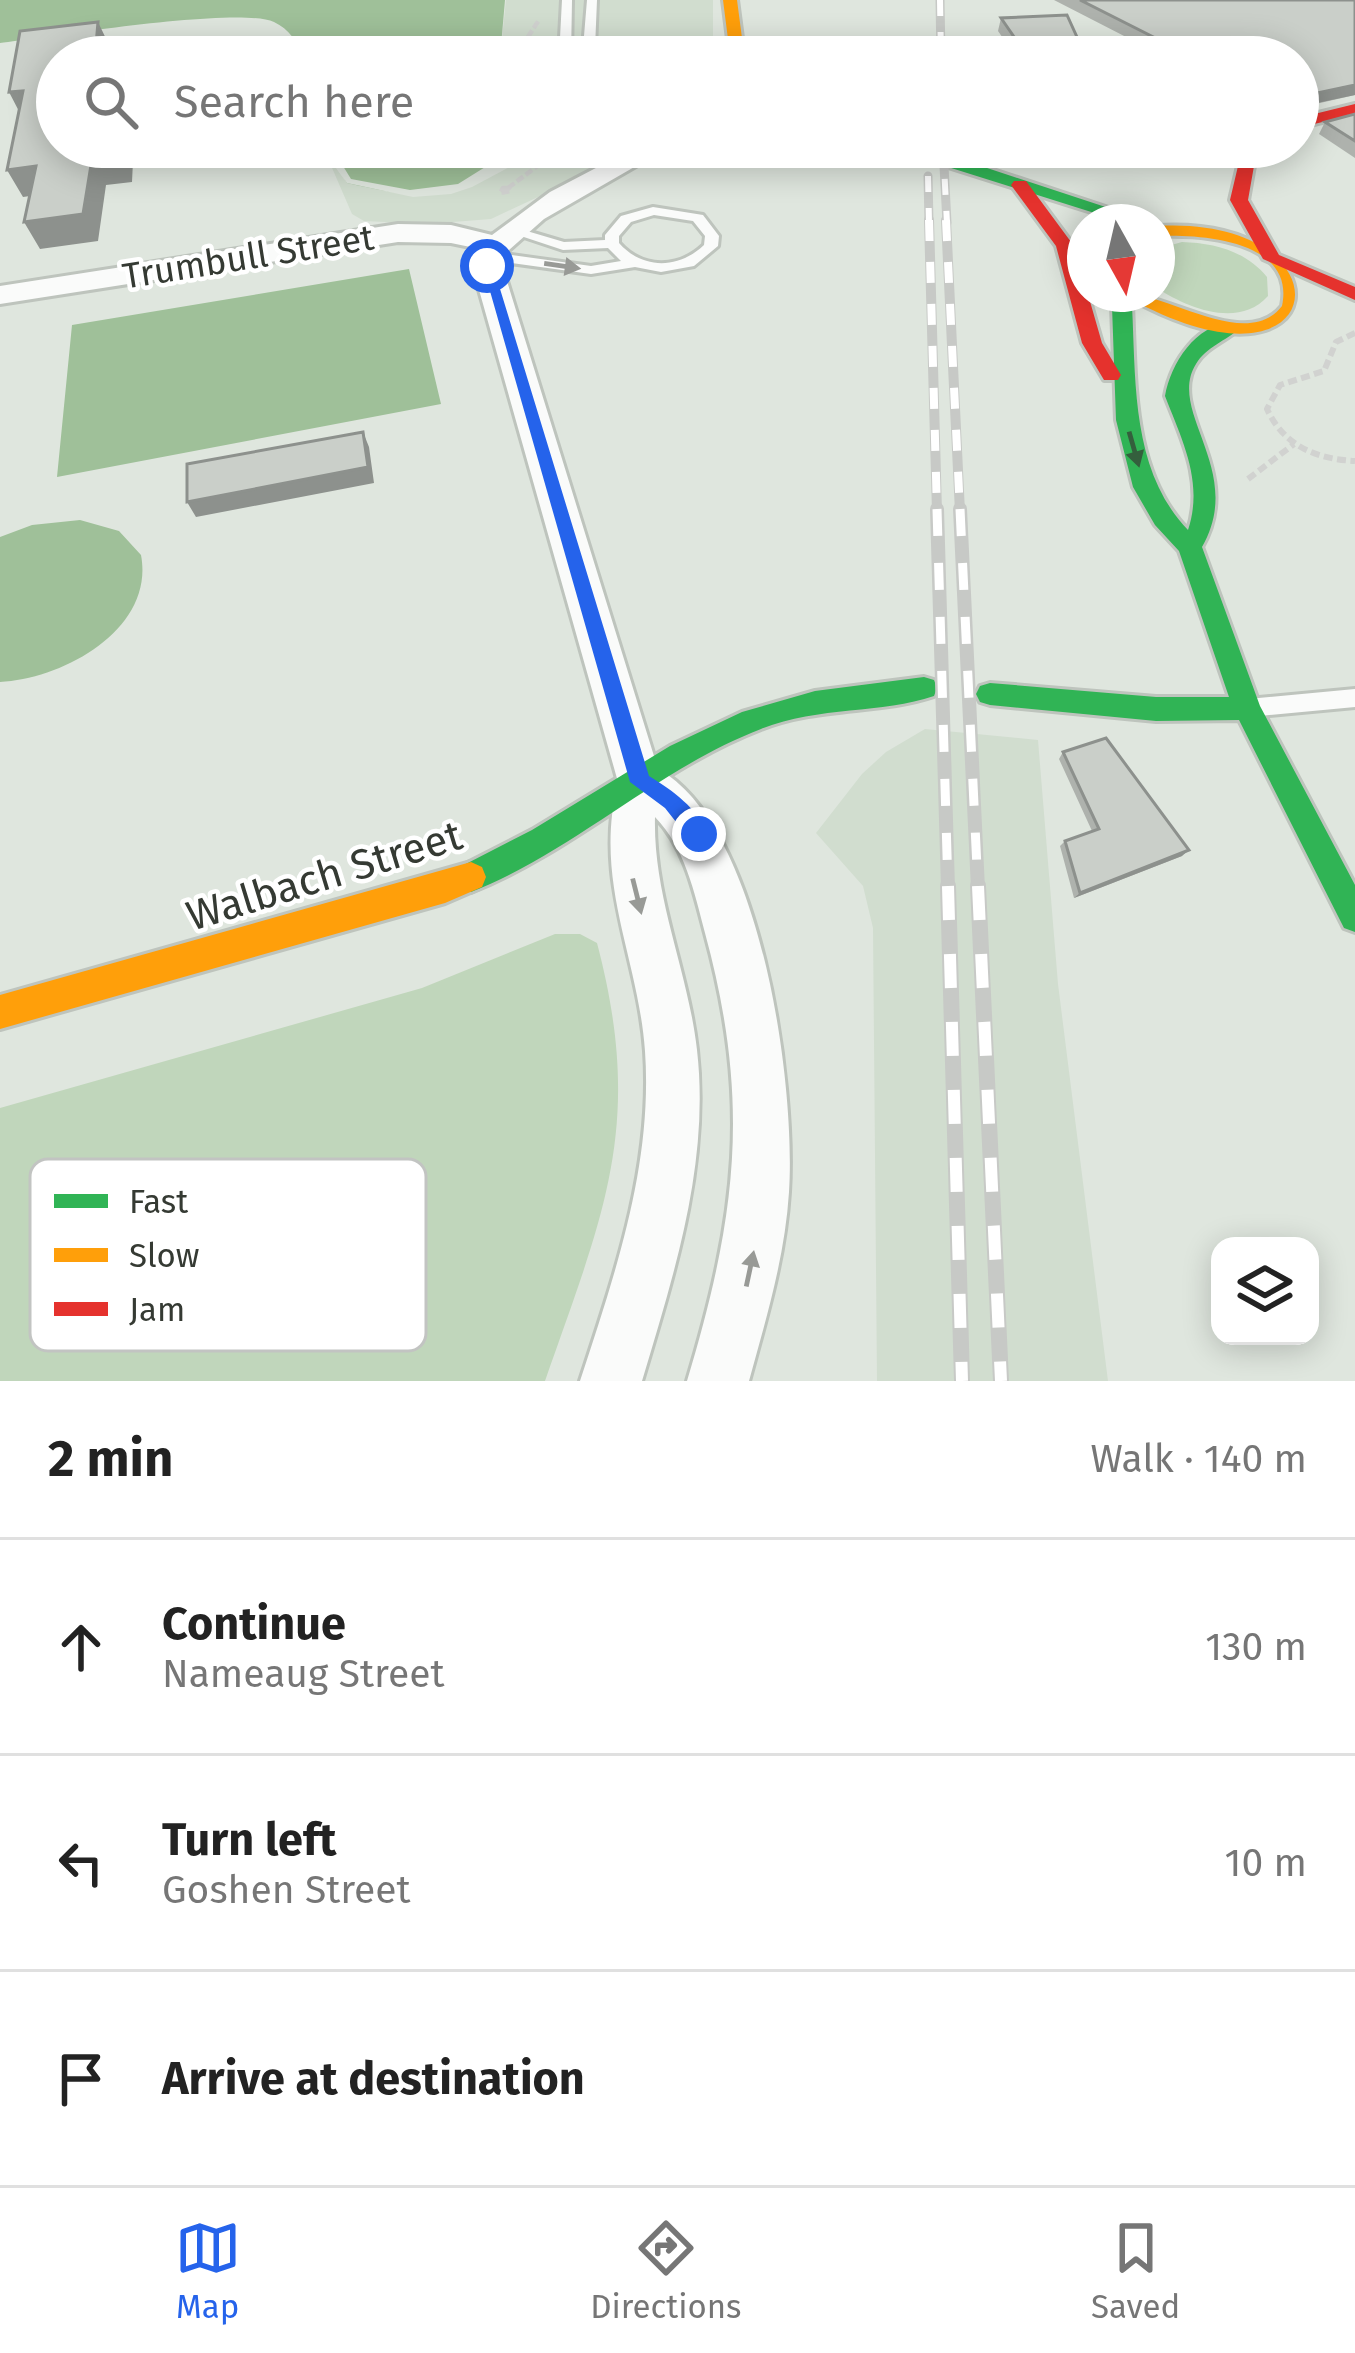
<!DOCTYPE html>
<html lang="en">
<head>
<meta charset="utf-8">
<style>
  body { margin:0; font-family:"Fira Sans",sans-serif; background:#f6f6f6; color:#222 }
  .controls { position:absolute; right:36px; bottom:36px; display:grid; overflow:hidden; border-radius:24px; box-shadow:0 6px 30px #0003 }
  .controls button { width:108px; height:108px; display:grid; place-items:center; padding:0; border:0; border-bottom:3px solid #e0e0e0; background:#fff; color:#222; font:60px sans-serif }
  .compass { position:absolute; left:1067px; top:204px; width:108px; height:108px; border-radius:50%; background:#fff; box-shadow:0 6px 30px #0003; rotate:172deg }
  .stop { position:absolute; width:36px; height:36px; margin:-27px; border:9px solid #2563eb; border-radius:50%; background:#fff }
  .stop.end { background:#2563eb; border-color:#fff; box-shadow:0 3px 12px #0008 }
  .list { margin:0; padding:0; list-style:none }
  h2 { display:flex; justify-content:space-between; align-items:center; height:156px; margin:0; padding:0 48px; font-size:51px }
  h2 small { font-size:39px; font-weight:400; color:#767676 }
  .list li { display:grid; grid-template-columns:78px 1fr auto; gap:36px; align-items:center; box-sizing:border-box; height:216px; padding:0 48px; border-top:3px solid #e0e0e0 }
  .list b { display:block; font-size:45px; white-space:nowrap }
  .list p { margin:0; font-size:39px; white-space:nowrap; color:#767676 }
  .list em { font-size:39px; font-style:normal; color:#767676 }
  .icon { flex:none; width:66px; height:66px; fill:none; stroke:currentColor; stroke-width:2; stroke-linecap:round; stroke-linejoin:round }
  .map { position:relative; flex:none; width:1355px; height:1381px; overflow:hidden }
  .search { position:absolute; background:#fff; box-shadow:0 6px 30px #0003; left:36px; right:36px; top:36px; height:132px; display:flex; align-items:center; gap:30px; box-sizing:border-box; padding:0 42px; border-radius:66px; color:#767676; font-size:45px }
  .sheet { height:804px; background:#fff }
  nav { display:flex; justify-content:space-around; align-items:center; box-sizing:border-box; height:168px; border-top:3px solid #e0e0e0; background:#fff; font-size:33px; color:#767676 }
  nav a { display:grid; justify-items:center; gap:6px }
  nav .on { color:#2563eb }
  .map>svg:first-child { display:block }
</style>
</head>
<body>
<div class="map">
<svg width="1355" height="1381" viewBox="0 0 1355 1381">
  <rect width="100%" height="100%" fill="#dfe6de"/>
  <path fill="#d1ddcf" d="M506,0h207v56l-213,1z
    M523,147h105l-60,36 -77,36 -64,5 -63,-3 -12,-7 -26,-60 21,29z
    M925,729l113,11 20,244 50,397h-231l-4,-453 -10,-42 -47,-53 46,-59 24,-22z"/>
  <path fill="#c0d6bb" d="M1182,242c32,1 64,9 85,35l1,19c-29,33 -81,12 -111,-8v-39z
    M555,934h25l17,9c48,182 7,269 -52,438h-545v-273l422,-120z"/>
  <path fill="#9fc099" d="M0,0h505l-5,57h-198c-4,-15 -13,-28 -28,-35 -36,-16 -225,15 -274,21z
    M325,147h198c-76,48 -85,57 -176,36z
    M409,269l32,135 -384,73 15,-152z
    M80,520l39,11 22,24c14,74 -77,124 -141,127v-145l32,-12z"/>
  <path fill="#dfe6de" d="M517,147h12l-12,16 -45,24 -21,7 -38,3 -66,-14 -21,-29 12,4 13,21 59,11 48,-6z"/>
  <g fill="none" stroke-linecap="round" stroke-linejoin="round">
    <defs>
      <path id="lane" d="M562,0h10l-1,57h-12z
        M587,0h10l-2,48 4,9h-12l-4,-9z
        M653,207l50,8 16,21 -1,10 -24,20 -33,6 -26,-5 -44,7 -102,-14 -7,-4 7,-4 102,14 30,-5 -13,-13 -45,2 -60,-20 7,-4 54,16 41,-2v-5l16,-19zM654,215l39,6 12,15 -1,9c-25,24 -61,25 -85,-2v-7l12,-14z
        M1355,689v18l-107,10 -8,-3 -3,-6 3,-6 8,-3z"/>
      <path id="street" d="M636,147h33l-125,72 -35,31 -7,15 156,504c103,56 138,315 131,423 -4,65 -23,127 -40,189h-62c50,-166 64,-279 18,-448 -11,-42 -20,-85 -50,-116 -2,81 33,153 42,233 13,113 -23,224 -55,331h-62c35,-107 73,-216 65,-330 -7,-96 -52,-169 -27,-269l-146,-517 8,-16 -29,-6 -53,-1 -398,62v-18l398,-62 53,1 41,10 58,-43z"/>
      <path id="fast" d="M948,159h12l191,63h-28l-175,-55z
        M1119,294h20l-7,12c4,76 -1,165 56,224 16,-48 -6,-90 -23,-134 6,-34 34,-77 72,-72l3,4c-14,13 -34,19 -44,36 -30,48 50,106 6,183l58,159 95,179v47l-11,-4 -105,-208 -83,1 -166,-16 -10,-3 -4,-8 4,-8 10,-3 166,14h73l-50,-146 -24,-26 -22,-38 -17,-67 -4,-114z
        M924,677l10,3 3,8 -3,8c-52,18 -116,10 -173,33 -104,40 -186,122 -290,163l-11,-5 -4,-10 4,-10 72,-37 138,-84 72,-34 73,-21z"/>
      <path id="slow" d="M723,0h14l5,38 16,19h-15l-15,-18z
        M888,147h26l11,6 -8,5z
        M1157,226c198,-11 178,186 -28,72l-3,-4c45,0 121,57 156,12 14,-66 -81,-72 -125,-70z
        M471,862l11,5 4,10 -4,10 -37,16 -445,126v-34z"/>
      <path id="jam" d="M1355,104v10l-57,14v-10z
        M1248,147h16l-10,19 -6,34 31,55 76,32v13l-92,-41 -33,-59 8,-34z
        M1014,181h12l48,65 28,97 19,32 -3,5h-14l-22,-37 -26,-97 -45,-61z"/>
    </defs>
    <use href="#lane" stroke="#bec4bd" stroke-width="6"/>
    <use href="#street" stroke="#bec4bd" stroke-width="6"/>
    <use href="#fast" stroke="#bec4bd" stroke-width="6"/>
    <use href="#slow" stroke="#bec4bd" stroke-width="6"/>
    <use href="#jam" stroke="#bec4bd" stroke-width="6"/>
    <path stroke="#d1d2d0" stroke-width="4.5" stroke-dasharray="8 3" stroke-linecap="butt" d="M534,57l-8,-17 13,-20
      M503,188h5l3,3 -11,2z
      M508,188l55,-41"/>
    <path stroke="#d1d2d0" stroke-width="6" stroke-dasharray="9 4.5" stroke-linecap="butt" d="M1355,333l-19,9 -12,29 -44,14 -13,24c17,37 49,50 88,52
      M1248,479l46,-35"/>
    <use href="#lane" fill="#fafbfa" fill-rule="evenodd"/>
    <use href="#street" fill="#fafbfa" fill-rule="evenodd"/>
    <use href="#fast" fill="#30b455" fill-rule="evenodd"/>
    <use href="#slow" fill="#ff9f0a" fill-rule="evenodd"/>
    <use href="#jam" fill="#e5322d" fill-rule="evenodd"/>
    <defs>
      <path id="rail-far3" d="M940,0l1,57
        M943,147l4,76
        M928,176l1,47"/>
      <path id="rail-far2" d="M929,220l8,292
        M946,220l14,292"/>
      <path id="rail-far1" d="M937,509l11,380
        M960,509l18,380"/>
      <path id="rail" d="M948,886l14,495
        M978,886l23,495"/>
    </defs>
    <use href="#rail-far3" stroke="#c7c9c6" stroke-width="9"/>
    <use href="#rail-far2" stroke="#c7c9c6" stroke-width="10"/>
    <use href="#rail-far1" stroke="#c7c9c6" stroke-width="14"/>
    <use href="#rail" stroke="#c7c9c6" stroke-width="16"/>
    <use href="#rail-far3" stroke="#fff" stroke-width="6" stroke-dasharray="16" stroke-linecap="butt"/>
    <use href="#rail-far2" stroke="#fff" stroke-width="8" stroke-dasharray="21" stroke-linecap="butt"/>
    <use href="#rail-far1" stroke="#fff" stroke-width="9" stroke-dasharray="27" stroke-linecap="butt"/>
    <use href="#rail" stroke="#fff" stroke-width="12" stroke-dasharray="34" stroke-linecap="butt"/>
  </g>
  <path fill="#aeb2ad" d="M1054,0h301v95l-57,13v-51h-133z
    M1001,18l85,39h-70l-18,-26z
    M1355,114v44l-36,-24 6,-12z
    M205,147h83l-20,11 -26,5 -23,-4z
    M1063,752l119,104 -108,42 -14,-52 5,-5 27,-10 -33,-72z"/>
  <path fill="#8d918d" d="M98,22l12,25 -1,10h-14z
    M1355,85v10l-57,12 5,-11z
    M23,91v28l-14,-27z
    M119,147h45v10l-31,4 -1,21 -26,3 -8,56 -58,8 -16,-27 68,-63z
    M236,147h52l-20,11 -26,5z
    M36,166l16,27 -29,4 -16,-27z
    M363,432l6,15 5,36 -178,34 -9,-15z
    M1189,850l-7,6 -108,42 6,-5z"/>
  <path fill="#cacfc9" stroke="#8d918d" stroke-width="3" d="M1080,0h275v85l-52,11 -3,8 -2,-1v-46h-105z
    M1067,15l19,42h-58l-27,-39z
    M98,22l-3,35h-38v90h62l-1,8 -26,4 -9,55 -59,8 12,-56 -29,4 16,-79 -14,1 11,-61z
    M211,44l28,13h-35z
    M1355,114v27l-30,-19z
    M363,432l5,35 -181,35v-38z
    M1106,738l83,112 -109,43 -15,-52 34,-12 -36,-77z"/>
  <defs><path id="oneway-solid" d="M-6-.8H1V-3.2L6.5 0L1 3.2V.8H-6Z" transform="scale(3)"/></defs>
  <g fill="#989a96">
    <use href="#oneway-solid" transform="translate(562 266) rotate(8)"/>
    <use href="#oneway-solid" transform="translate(637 896) rotate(76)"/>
    <use href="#oneway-solid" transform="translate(750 1269) rotate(-78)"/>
  </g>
  <use fill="#345f3d" href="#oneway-solid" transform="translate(1134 449) rotate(74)"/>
  <path fill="#2563eb" d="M482,263l11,3 156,510c26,16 46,31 60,58l-10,10 -8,-3 -26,-33 -35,-26z"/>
  <g text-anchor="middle" stroke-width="9" stroke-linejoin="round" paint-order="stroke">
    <g font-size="36" fill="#353a33" stroke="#fff">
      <text transform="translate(248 256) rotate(-9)" y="13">Trumbull Street</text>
    </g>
    <g font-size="42" fill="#353a33" stroke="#fff">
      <text transform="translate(324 875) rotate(-17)" y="15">Walbach Street</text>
    </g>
  </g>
  <rect x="30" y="1159" width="396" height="192" rx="18" fill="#fff" stroke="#c2c4c2" stroke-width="3"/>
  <rect x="54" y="1194" width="54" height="14" fill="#30b455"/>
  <rect x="54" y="1248" width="54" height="14" fill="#ff9f0a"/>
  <rect x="54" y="1302" width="54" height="14" fill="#e5322d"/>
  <g font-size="33" fill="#353a33">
    <text x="129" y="1213">Fast</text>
    <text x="129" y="1267">Slow</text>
    <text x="129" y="1321">Jam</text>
  </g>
</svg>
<div class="controls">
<button><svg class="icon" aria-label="layers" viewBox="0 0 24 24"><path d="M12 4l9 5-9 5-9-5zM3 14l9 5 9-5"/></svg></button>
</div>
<svg class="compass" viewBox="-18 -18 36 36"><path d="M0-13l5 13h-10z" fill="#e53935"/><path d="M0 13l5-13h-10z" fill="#767676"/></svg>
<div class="stop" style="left:487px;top:266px"></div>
<div class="stop end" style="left:699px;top:834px"></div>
<div class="search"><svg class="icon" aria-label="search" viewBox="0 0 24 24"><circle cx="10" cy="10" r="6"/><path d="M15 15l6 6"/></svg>Search here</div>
</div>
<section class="sheet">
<h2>2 min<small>Walk · 140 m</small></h2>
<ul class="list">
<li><svg class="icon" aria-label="ahead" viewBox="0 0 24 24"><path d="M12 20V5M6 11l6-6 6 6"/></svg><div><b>Continue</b><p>Nameaug Street</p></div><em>130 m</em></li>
<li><svg class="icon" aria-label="left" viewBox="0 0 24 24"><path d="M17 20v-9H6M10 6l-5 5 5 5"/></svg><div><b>Turn left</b><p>Goshen Street</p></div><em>10 m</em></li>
<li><svg class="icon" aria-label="arrive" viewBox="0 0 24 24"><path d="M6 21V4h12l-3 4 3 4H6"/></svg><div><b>Arrive at destination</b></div></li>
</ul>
</section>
<nav>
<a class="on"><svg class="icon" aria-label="map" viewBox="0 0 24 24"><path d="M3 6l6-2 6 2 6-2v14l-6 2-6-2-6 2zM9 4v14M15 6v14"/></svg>Map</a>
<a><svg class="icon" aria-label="directions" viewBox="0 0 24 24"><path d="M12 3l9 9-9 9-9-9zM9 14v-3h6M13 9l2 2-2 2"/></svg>Directions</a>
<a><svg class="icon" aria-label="saved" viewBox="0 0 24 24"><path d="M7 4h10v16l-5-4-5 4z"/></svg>Saved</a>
</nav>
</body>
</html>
